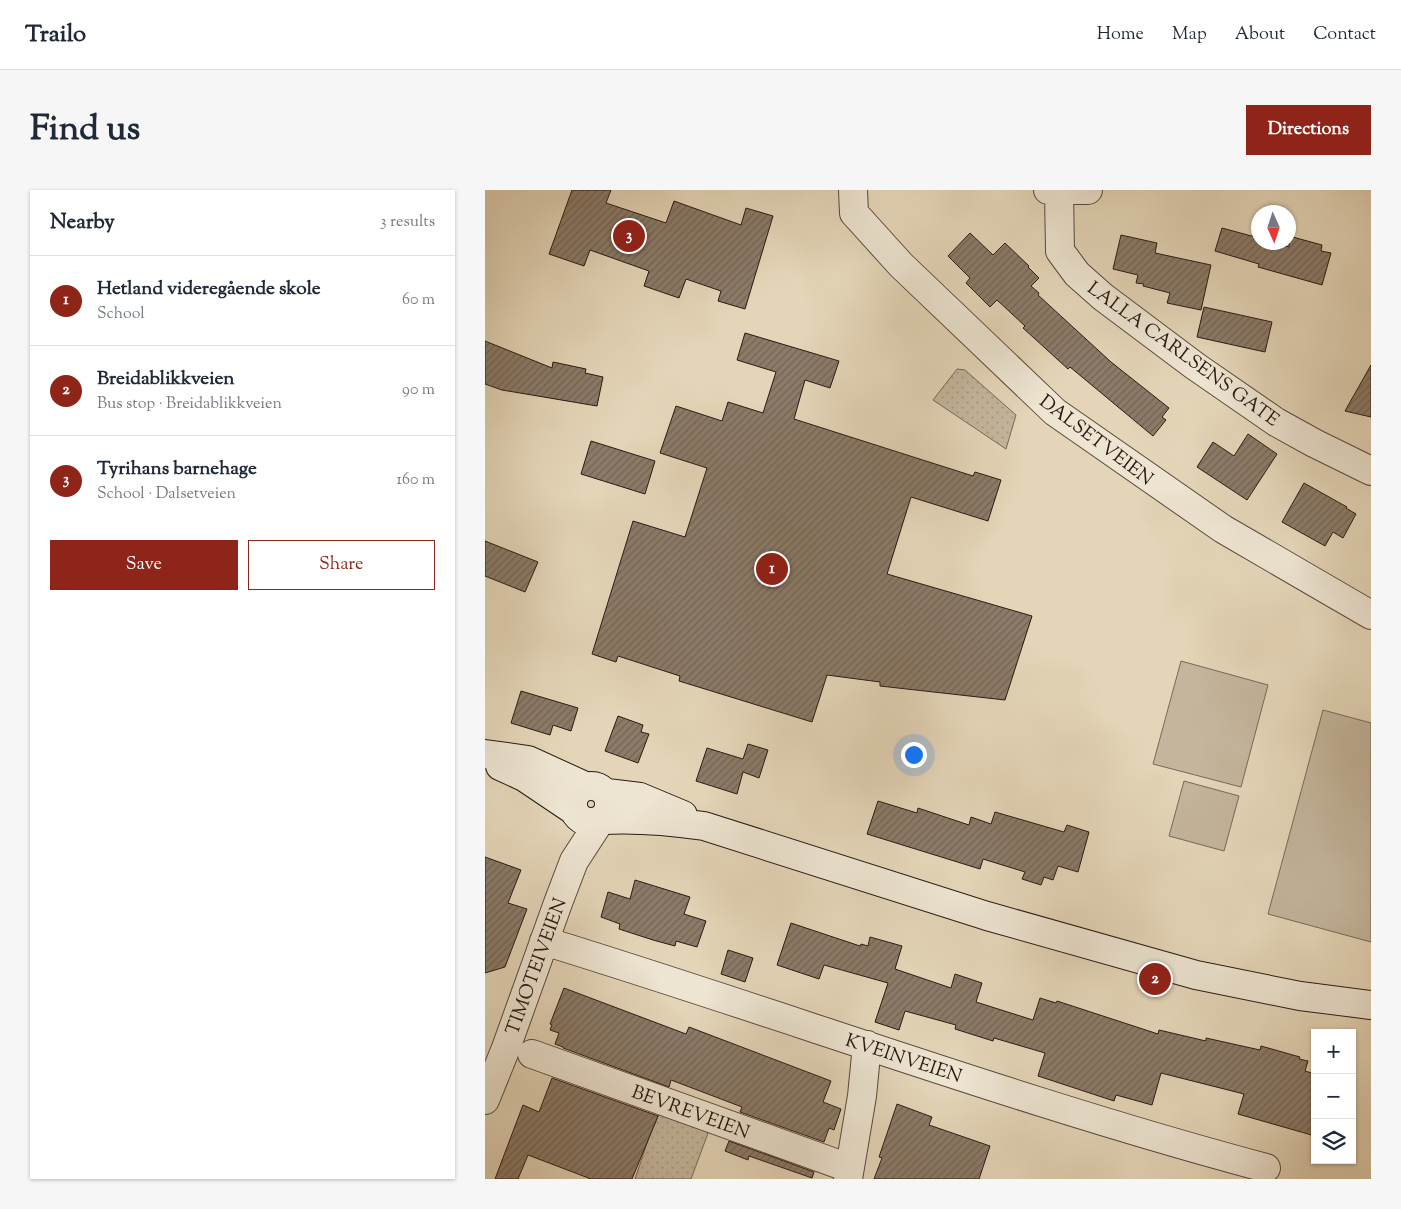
<!DOCTYPE html>
<html lang="en">
<head>
<meta charset="utf-8">
<style>
  body { margin:0; font-family:"Sorts Mill Goudy",serif; background:#f6f6f7; color:#1f2937 }
  .controls { position:absolute; right:15px; bottom:15px; display:grid; overflow:hidden; border-radius:0px; box-shadow:0 1px 4px #0004 }
  .controls button { width:45px; height:45px; display:grid; place-items:center; padding:0; border:0; border-bottom:1px solid #e0e1e3; background:#fff; color:#1f2937; font:25px sans-serif }
  .compass { position:absolute; left:766px; top:15px; width:45px; height:45px; border-radius:50%; background:#fff; box-shadow:0 1px 4px #0004; rotate:177deg }
  .you { position:absolute; left:428px; top:564px; width:18px; height:18px; margin:-12px; border:4px solid #fff; border-radius:50%; background:#1a73e8; box-shadow:0 0 0 8px #1a73e833 }
  .badge { display:grid; place-items:center; width:32px; height:32px; border-radius:50%; background:#8f2418; color:#fff; font-size:16px; font-weight:700 }
  .pin { position:absolute; translate:-50% -50%; border:2px solid #fff; box-shadow:0 1px 5px #0006 }
  .list { margin:0; padding:0; list-style:none }
  h2 { display:flex; justify-content:space-between; align-items:center; height:65px; margin:0; padding:0 20px; font-size:21px }
  h2 small { font-size:16px; font-weight:400; color:#747a83 }
  .list li { display:grid; grid-template-columns:32px 1fr auto; gap:15px; align-items:center; box-sizing:border-box; height:90px; padding:0 20px; border-top:1px solid #e0e1e3 }
  .list b { display:block; font-size:19px; white-space:nowrap }
  .list p { margin:0; font-size:16px; white-space:nowrap; color:#747a83 }
  .list em { font-size:16px; font-style:normal; color:#747a83 }
  .actions { display:flex; gap:10px; padding:15px 20px }
  .actions a { flex:1; padding:11px 0; border:1px solid #8f2418; border-radius:0px; text-align:center; font-size:18px; color:#8f2418 }
  .actions .main { background:#8f2418; color:#fff }
  .icon { flex:none; width:28px; height:28px; fill:none; stroke:currentColor; stroke-width:2; stroke-linecap:round; stroke-linejoin:round }
  .map { position:relative; flex:none; width:886px; height:989px; overflow:hidden; border-radius:0px }
  header { display:flex; align-items:center; gap:30px; box-sizing:border-box; height:70px; padding:0 25px; background:#fff; border-bottom:1px solid #e0e1e3 }
  header strong { font-size:24px }
  nav { display:flex; gap:28px; margin-inline-start:auto; font-size:18px }
  .intro { display:flex; align-items:center; justify-content:space-between; box-sizing:border-box; height:120px; padding:0 30px }
  h1 { margin:0; font-size:35px }
  .button { padding:12px 22px; border-radius:0px; background:#8f2418; color:#fff; font-size:18px; font-weight:700 }
  main { display:flex; gap:30px; padding:0 30px }
  aside { flex:1; background:#fff; border-radius:0px; box-shadow:0 1px 4px #0004 }
  .map>svg:first-child { display:block }
</style>
</head>
<body>
<header>
<strong>Trailo</strong>
<nav><a>Home</a><a>Map</a><a>About</a><a>Contact</a></nav>
</header>
<div class="intro"><h1>Find us</h1><a class="button">Directions</a></div>
<main>
<aside>
<h2>Nearby<small>3 results</small></h2>
<ul class="list">
<li><span class="badge">1</span><div><b>Hetland videregående skole</b><p>School</p></div><em>60 m</em></li>
<li><span class="badge">2</span><div><b>Breidablikkveien</b><p>Bus stop · Breidablikkveien</p></div><em>90 m</em></li>
<li><span class="badge">3</span><div><b>Tyrihans barnehage</b><p>School · Dalsetveien</p></div><em>160 m</em></li>
</ul>
<div class="actions"><a class="main">Save</a><a>Share</a></div>
</aside>
<div class="map">
<svg width="886" height="989" viewBox="0 0 886 989">
  <defs>
    <pattern id="park-dots" width="8" height="8" patternUnits="userSpaceOnUse" patternTransform="scale(1.25)"><rect width="8" height="8" fill="#c4b59c"/><path d="M2 2h.1M6 6h.1" fill="none" stroke="#a99b86" stroke-width="1.8" stroke-linecap="round"/></pattern>
    <pattern id="building-hatch" width="6" height="6" patternUnits="userSpaceOnUse" patternTransform="scale(1.25)"><rect width="6" height="6" fill="#8b7b69"/><path d="M-1 1l2-2M0 6l6-6M5 7l2-2" fill="none" stroke="#726455"/></pattern>
  </defs>
  <rect width="100%" height="100%" fill="#e4d5b8"/>
  <filter id="stains"><feTurbulence type="fractalNoise" baseFrequency=".004" numOctaves="4"/><feColorMatrix values="0 0 0 0 .2 0 0 0 0 .09 0 0 0 0 .02 0 0 0 .5 -.17"/></filter>
  <radialGradient id="worn" r=".72"><stop offset=".6" stop-color="#630" stop-opacity="0"/><stop offset="1" stop-color="#630" stop-opacity=".3"/></radialGradient>
  <path fill="url(#park-dots)" stroke="#776858" d="M472,179l8,1 51,45 -10,34 -73,-49z
    M174,924l52,11 -20,54h-56l13,-39z"/>
  <path fill="#c4b59c" stroke="#776858" d="M696,471l87,24 -27,102 -88,-23z
    M838,520l48,13v219l-103,-28z
    M699,591l55,15 -15,55 -55,-15z"/>
  <path fill="url(#building-hatch)" stroke="#2a1a13" d="M87,0h39l-5,13 60,20 8,-22 67,24 5,-17 27,8 -28,93 -27,-8 3,-10 -35,-12 -7,19 -35,-12 5,-15 -59,-21 -6,16 -35,-12z
    M737,38l37,10v4h15l15,5v-11l33,9 -1,6 10,2 -9,32 -64,-18 1,-3 -44,-13z
    M485,43l23,22 12,-12 24,23 -1,1 11,11 -8,8 8,7 -1,2 73,67 58,46 -7,9 4,3 -13,16 -83,-69 -2,2 -45,-41 2,-2 -28,-26 -7,7 -24,-24 4,-5 -22,-22z
    M636,45l36,8 -2,10 56,12 -10,45 -34,-7 3,-10 -27,-7 1,-2 -8,-1 2,-8 -25,-6z
    M719,117l68,15 -7,30 -68,-15z
    M260,143l94,28 -9,27 -25,-8 -11,39 179,57 2,-4 26,8 -13,41 -77,-24 -24,77 145,42 -27,84 -125,-14v-4l-53,-7 -15,47 -133,-41 1,-5 -62,-20 -2,6 -24,-8 41,-133 52,16 22,-69 -47,-15 16,-47 46,15 6,-19 35,11 13,-41 -39,-12z
    M0,151l67,27 1,-6 33,7 -1,4 18,4 -6,29 -95,-16 -17,-6z
    M886,175v52l-26,-6z
    M763,244l29,20 -30,46 -50,-33 16,-25 21,14z
    M106,251l64,20 -10,33 -64,-20z
    M819,293l43,24 -1,1 10,6 -13,24 -10,-6 -8,14 -43,-24z
    M0,351l53,21 -13,30 -40,-16z
    M36,501l57,17 -7,23 -18,-6 -3,10 -39,-12z
    M133,526l25,9 -2,7 8,2 -11,29 -33,-12z
    M263,554l20,6 -9,28 -16,-6 -6,22 -41,-13 11,-33 36,11z
    M393,611l39,12 1,-5 51,17 2,-8 20,7 4,-12 69,20 3,-7 22,7 -11,40 -20,-6 -5,14 -9,-3 -3,8 -19,-6 3,-7 -42,-13 -3,10 -113,-35z
    M0,667l36,13 -13,33 19,6 -22,58 -20,6z
    M150,690l55,17 -6,17 22,7 -9,26 -21,-6 -1,5 -22,-6 -34,-11 1,-5 -19,-7 7,-25 22,7z
    M306,733l69,23 1,-2 7,2 2,-9 32,9 -7,23 56,19 4,-14 27,9 -6,19 57,18 7,-22 16,5 1,-2 101,33 1,-4 47,11v-3l54,12 1,-4 39,11 -1,2 9,2 -3,10 10,3v62l-77,-22 6,-20 -83,-21 -9,32 -36,-10 -2,6 -76,-25 7,-23 -51,-15 -1,3 -38,-12 1,-4 -51,-14 -6,19 -24,-8 13,-39 -64,-18 -5,14 -42,-14z
    M243,760l25,8 -8,24 -24,-8z
    M79,798l122,46 3,-7 142,54 -8,21 18,7 -7,21 -5,-2 -5,14 -84,-30 2,-5 -71,-27 -2,7 -106,-39v-1l-8,-3 4,-11 -9,-3 2,-5 -2,-1z
    M67,888l106,38 -26,63h-41l-63,-24 -10,24h-23l28,-74 16,7z
    M412,914l35,13 -3,8 61,21 -11,33h-105l8,-21 -3,-1z
    M244,951l85,31 -2,6 -63,-22 -1,4 -23,-9z"/>
  <g fill="none" stroke-linecap="round" stroke-linejoin="round">
    <defs>
      <path id="street" d="M368,0l1,23 47,52 154,147 168,117 148,86
        M563,0h40
        M574,1l1,60 17,23 26,23 92,69 81,56 38,21 57,28
        M59,751c241,74 478,162 722,227
        M47,864l317,114
        M0,910l21,-52 52,-145 16,-42 26,-40
        M363,989l14,-83 5,-51"/>
      <path id="secondary" d="M0,564l43,6 57,26
        M15,576l24,11 49,33
        M88 614a18 18 0 1 1 36 0a18 18 0 1 1-36 0Z
        M122,603l33,4 43,18
        M117,630c35,-2 68,1 102,6l283,90 209,59 104,21 71,9"/>
    </defs>
    <use href="#street" stroke="#58493c" stroke-width="30"/>
    <use href="#secondary" stroke="#2a1a13" stroke-width="30"/>
    <use href="#street" stroke="#ede4d1" stroke-width="28"/>
    <use href="#secondary" stroke="#ede4d1" stroke-width="28"/>
  </g>
  <g text-anchor="middle" stroke-width="5" stroke-linejoin="round" paint-order="stroke">
    <g font-size="19" fill="#2a1a13" stroke="#ede4d1">
      <text transform="translate(699 163) rotate(36)" y="7">LALLA CARLSENS GATE</text>
      <text transform="translate(612 249) rotate(37)" y="7">DALSETVEIEN</text>
      <text transform="translate(50 776) rotate(-70)" y="7">TIMOTEIVEIEN</text>
      <text transform="translate(419 867) rotate(18)" y="7">KVEINVEIEN</text>
      <text transform="translate(206 921) rotate(20)" y="7">BEVREVEIEN</text>
    </g>
  </g>
  <rect width="100%" height="100%" filter="url(#stains)"/>
  <rect width="100%" height="100%" fill="url(#worn)"/>
</svg>
<div class="controls">
<button>+</button>
<button>−</button>
<button><svg class="icon" aria-label="layers" viewBox="0 0 24 24"><path d="M12 4l9 5-9 5-9-5zM3 14l9 5 9-5"/></svg></button>
</div>
<svg class="compass" viewBox="-18 -18 36 36"><path d="M0-13l5 13h-10z" fill="#e53935"/><path d="M0 13l5-13h-10z" fill="#747a83"/></svg>
<div class="you"></div>
<div class="pin badge" style="left:287px;top:379px">1</div>
<div class="pin badge" style="left:670px;top:789px">2</div>
<div class="pin badge" style="left:144px;top:46px">3</div>
</div>
</main>
</body>
</html>
